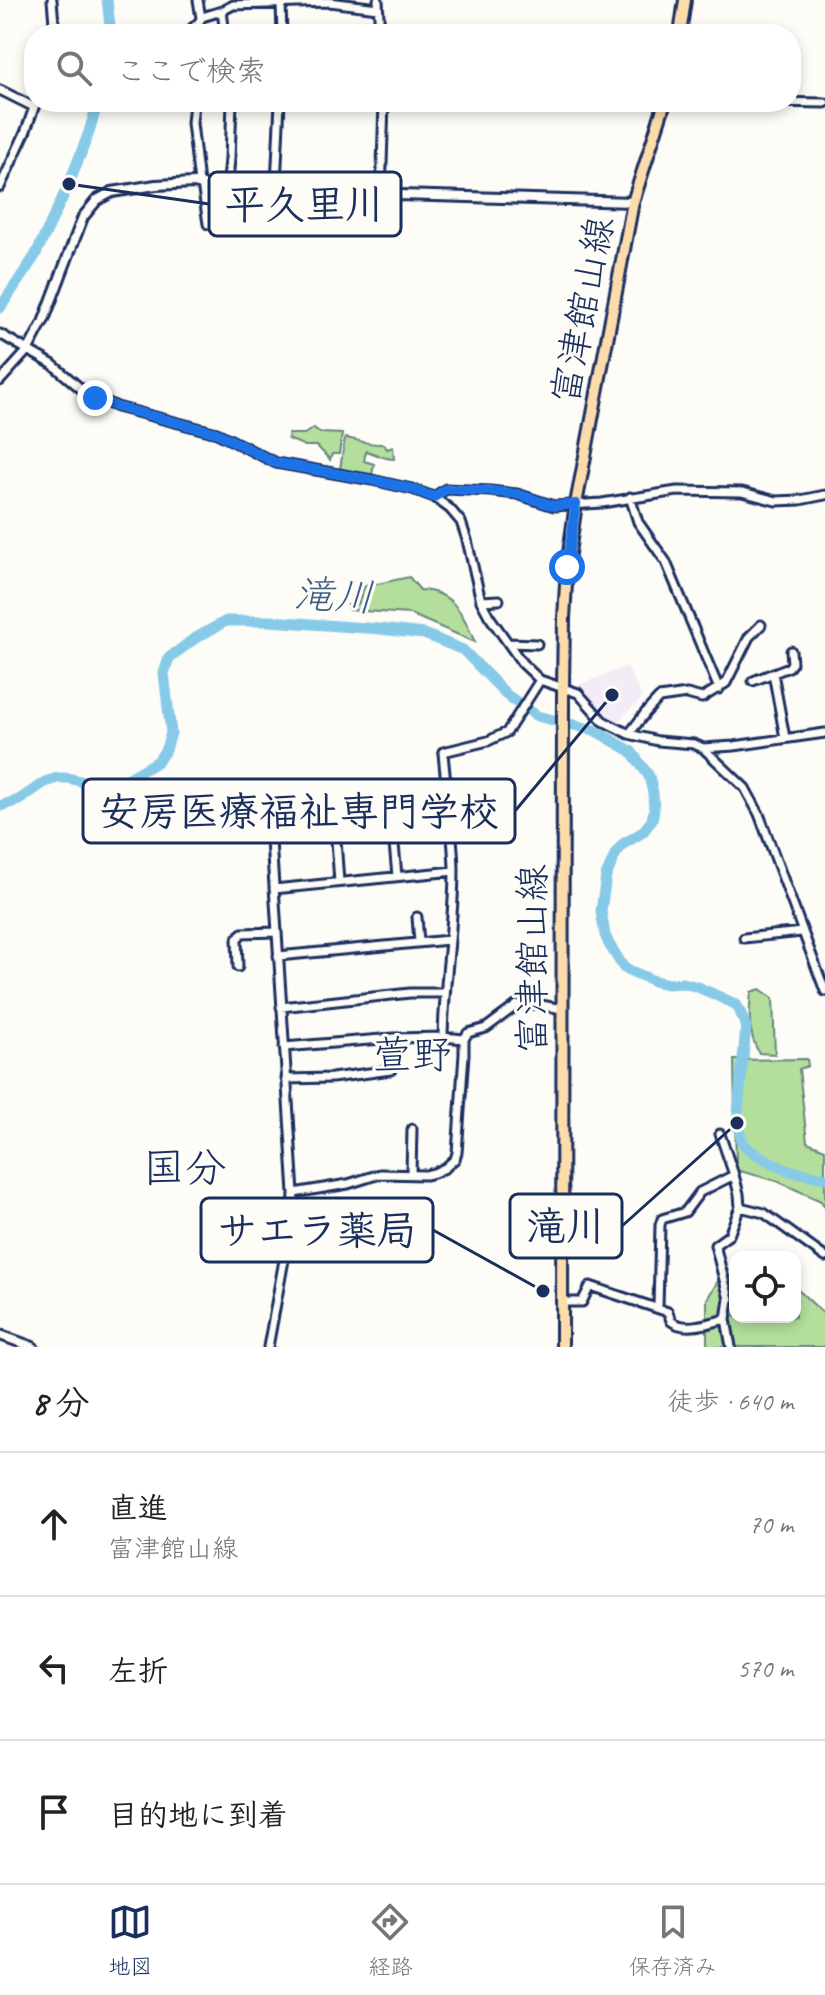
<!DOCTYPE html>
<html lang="ja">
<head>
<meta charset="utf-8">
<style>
  body { margin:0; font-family:Caveat,"Klee One",sans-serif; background:#f6f6f6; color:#222 }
  .controls { position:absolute; right:24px; bottom:24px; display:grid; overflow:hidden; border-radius:16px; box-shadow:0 4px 12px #0003 }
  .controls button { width:72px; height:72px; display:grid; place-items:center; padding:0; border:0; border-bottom:2px solid #e0e0e0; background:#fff; color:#222; font:40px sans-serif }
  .stop { position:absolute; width:24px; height:24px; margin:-18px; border:6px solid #1a73e8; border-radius:50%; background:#fff }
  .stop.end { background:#1a73e8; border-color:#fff; box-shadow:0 2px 8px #0008 }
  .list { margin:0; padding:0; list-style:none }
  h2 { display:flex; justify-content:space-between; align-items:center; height:104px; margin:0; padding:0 32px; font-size:34px }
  h2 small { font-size:26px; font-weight:400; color:#767676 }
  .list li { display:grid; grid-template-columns:52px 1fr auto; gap:24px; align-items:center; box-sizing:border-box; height:144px; padding:0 32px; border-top:2px solid #e0e0e0 }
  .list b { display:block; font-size:30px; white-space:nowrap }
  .list p { margin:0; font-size:26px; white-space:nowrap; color:#767676 }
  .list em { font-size:26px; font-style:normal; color:#767676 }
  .icon { flex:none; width:44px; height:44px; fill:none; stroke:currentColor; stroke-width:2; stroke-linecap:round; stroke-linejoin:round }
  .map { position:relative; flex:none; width:825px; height:1347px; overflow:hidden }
  .search { position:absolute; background:#fff; box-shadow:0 4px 12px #0003; left:24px; right:24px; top:24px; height:88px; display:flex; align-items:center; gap:20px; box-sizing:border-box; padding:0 28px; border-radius:32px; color:#767676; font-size:30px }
  .sheet { height:536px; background:#fff }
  nav { display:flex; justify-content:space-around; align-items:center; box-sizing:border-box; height:112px; border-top:2px solid #e0e0e0; background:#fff; font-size:22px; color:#767676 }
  nav a { display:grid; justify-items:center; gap:4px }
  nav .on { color:#1b2f5e }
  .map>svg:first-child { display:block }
</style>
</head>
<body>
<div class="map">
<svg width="825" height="1347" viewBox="0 0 825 1347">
  <rect width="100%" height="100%" fill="#fdfcf7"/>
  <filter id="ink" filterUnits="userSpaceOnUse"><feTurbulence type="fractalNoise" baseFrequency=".0125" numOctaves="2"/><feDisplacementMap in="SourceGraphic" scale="16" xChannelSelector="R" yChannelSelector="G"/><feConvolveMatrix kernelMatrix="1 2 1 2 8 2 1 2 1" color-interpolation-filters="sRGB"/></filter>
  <g filter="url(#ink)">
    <path fill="#f3ebf6" d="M627,666l15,32 -28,27 -14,-11 -26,-27z"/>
    <path fill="#b3de9c" stroke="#67867d" stroke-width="2" d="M314,428l6,5 22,1 -3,20h-7l-2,6 -13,-14h-12l-17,-7 1,-5h15z
      M345,438c14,2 25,7 39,6l3,5 6,-2 1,12c-10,0 -17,-5 -28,-8l-2,10 10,3 -2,11 -32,-6z
      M409,577l11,13c35,2 42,24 55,52l-65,-28 -61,-4 -1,-5 10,-1 6,-17 10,-5 3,2z
      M760,989l13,9 2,56 -16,-1c-11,-19 -10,-40 -8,-61z
      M807,1059l1,7 -9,3 8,73 18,7v58l-4,-6 -44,-20 -41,-11 -2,-110z
      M735,1273v44h60v-30l30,28v32h-118v-48l11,-18z"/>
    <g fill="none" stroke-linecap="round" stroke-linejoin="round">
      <path stroke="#87cae8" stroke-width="11" d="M107,0l4,34
        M0,308l35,-52 34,-72 19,-49 10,-33
        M0,806l19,-6 26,-18 12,-4h11l28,7 30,-5 32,-19 8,-12 5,-16 -7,-60 5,-15 25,-19 32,-18h44l110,8 44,5 27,11 12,5 44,45 30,21 57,14 37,21 18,25 4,17 1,17 -2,10 -9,12 -20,12 -7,9 -10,23 -5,35 4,24 4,9 15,24 30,13 14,3 15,-1 15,4 37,17 4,5 7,18 -9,96 5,18 5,7 9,6 30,16 39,8"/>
      <defs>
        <path id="minor" d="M198,0l3,18
          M378,0l2,34
          M281,4l1,30
          M222,11l3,23
          M50,34l4,-11 -2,-23
          M186,34l13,-12 3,-5 20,-6 11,-6 96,-3 49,6
          M0,90l34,17
          M194,102l-2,21 7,60
          M768,102l57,1
          M202,184l6,40
          M0,187l25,-54 11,-31
          M227,191l3,-32 2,-57
          M381,196l3,-94
          M275,205l5,-103
          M0,334l52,30 34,29 31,14 100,26 59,30 96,17 40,9 22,8 16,12 11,13 6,18 14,61 8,15 33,47 18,17 38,13 25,28 26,13 29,7 36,3 9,4 42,40 14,26 66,177
          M0,381l28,-31 16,-30
          M434,497l12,-8 44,2 27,3 37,12 48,-3 75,-12 65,1 34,9 24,-1 25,-5
          M630,497l8,25 28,40 53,127
          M481,601l18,-1
          M508,643l29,1
          M773,673l12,65
          M753,681l36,-14 3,-4 -1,-12
          M629,734l17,-22 13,-14 28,-4 15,4 24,-15 23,-46 12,-12
          M703,748l31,-2 91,-13
          M370,826l21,-1
          M336,840l3,42
          M397,876l-7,-75 58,-5
          M274,889l180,-18
          M417,917l2,25
          M744,938l58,-6
          M278,956l171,-16
          M238,967l-1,-28 5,-6 34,-1
          M281,1007l129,-14h34
          M443,1037c1,-56 11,-112 11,-168 -1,-39 -8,-78 -11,-117l45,-11 19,-9 33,-52
          M464,1039l4,-6 18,-5 31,-23 19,-1 26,5
          M284,1047l110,-9 49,-1 21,2v15l-7,99 -2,6 -10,9 -11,5 -8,2 -46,-1 -32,10 -54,9
          M286,1079l46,-1 59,-8 3,-6v-26
          M720,1134l14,41 5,19 1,13 -11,28 -14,10 14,54 -3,20 5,28
          M411,1174l1,-45
          M740,1207l24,6 61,44
          M561,1302h21l8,-16 78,26 3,9c14,11 38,2 55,-2
          M658,1308l2,-83 2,-6 23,-7 15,-20 34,-17
          M268,1347l25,-136 1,-18 -24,-368 1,-3 29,-8 2,-4 -1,-4"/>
        <path id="tertiary" d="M44,320l39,-103 14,-17 15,-8 44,-7 38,-2 33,8 27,10 41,5 86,-10 19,-1 233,7
          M0,1335l33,12"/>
        <path id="primary" d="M680,34l5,-34
          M562,1347l1,-660 1,-69 3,-51 9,-63 57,-302 32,-100"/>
      </defs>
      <use href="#minor" stroke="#1b2f5e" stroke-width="13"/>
      <use href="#tertiary" stroke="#1b2f5e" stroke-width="14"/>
      <use href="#primary" stroke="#1b2f5e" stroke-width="16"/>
      <use href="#minor" stroke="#fdfcf7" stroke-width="7"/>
      <use href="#tertiary" stroke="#fdfcf7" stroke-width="8"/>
      <use href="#primary" stroke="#fddcac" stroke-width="10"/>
    </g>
  </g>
  <g fill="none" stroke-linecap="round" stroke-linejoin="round" filter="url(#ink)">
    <path stroke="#1a73e8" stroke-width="10" d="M95,398l22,9 100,26 59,30 96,17 40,9 22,8 12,-8 44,2 27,3 37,12 22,-2 -9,63"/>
  </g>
  <g text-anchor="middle" stroke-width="6" stroke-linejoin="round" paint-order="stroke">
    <g font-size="38" fill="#1b2f5e" stroke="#fdfcf7">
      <text transform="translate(582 310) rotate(-79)" y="13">富津館山線</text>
      <text transform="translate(532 959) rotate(-90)" y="13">富津館山線</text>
    </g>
    <g font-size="40" font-style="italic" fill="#3b5e87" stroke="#fdfcf7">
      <text transform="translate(334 595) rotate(3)" y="14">滝川</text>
    </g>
    <g font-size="40" fill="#1b2f5e" stroke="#fdfcf7">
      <text x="412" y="1068">萱野</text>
    </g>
    <g font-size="42" fill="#1b2f5e" stroke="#fdfcf7">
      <text x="185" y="1182">国分</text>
    </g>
  </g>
  <path fill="none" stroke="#1b2f5e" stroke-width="3" d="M69 184L209 204M612 695L515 811M737 1123L622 1226M543 1291L433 1230"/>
  <g fill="#1b2f5e" stroke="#fdfcf7" stroke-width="3">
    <circle cx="69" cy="184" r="8"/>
    <circle cx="612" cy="695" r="8"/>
    <circle cx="737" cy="1123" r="8"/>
    <circle cx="543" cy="1291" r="8"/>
  </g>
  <g fill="#fdfcf7" stroke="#1b2f5e" stroke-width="3">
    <rect x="209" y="172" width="192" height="64" rx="8"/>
    <rect x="83" y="779" width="432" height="64" rx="8"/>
    <rect x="510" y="1194" width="112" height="64" rx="8"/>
    <rect x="201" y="1198" width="232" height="64" rx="8"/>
  </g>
  <g font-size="40" text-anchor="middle" font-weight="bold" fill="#1b2f5e">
    <text x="305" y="218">平久里川</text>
    <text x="299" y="825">安房医療福祉専門学校</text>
    <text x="566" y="1240">滝川</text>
    <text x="317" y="1244">サエラ薬局</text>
  </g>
</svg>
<div class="controls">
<button><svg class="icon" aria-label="locate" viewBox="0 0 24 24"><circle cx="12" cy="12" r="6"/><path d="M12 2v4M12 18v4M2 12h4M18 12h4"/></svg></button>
</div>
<div class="stop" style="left:567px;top:567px"></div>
<div class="stop end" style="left:95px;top:398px"></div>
<div class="search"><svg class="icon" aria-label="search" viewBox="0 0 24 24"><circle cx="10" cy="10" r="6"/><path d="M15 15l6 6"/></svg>ここで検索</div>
</div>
<section class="sheet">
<h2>8 分<small>徒歩 · 640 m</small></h2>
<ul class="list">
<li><svg class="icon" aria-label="ahead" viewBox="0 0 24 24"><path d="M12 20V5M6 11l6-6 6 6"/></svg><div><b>直進</b><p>富津館山線</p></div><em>70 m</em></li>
<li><svg class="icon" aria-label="left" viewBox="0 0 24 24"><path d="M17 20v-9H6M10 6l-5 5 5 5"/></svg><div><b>左折</b></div><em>570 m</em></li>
<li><svg class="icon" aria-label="arrive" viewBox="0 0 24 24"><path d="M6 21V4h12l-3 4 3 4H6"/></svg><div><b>目的地に到着</b></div></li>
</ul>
</section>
<nav>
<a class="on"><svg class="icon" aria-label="map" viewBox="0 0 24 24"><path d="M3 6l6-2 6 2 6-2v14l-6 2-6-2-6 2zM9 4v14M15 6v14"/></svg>地図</a>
<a><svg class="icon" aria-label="directions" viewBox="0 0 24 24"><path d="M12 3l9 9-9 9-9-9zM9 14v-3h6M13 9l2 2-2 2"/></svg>経路</a>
<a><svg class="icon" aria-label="saved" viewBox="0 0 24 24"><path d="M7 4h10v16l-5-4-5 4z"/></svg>保存済み</a>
</nav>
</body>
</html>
